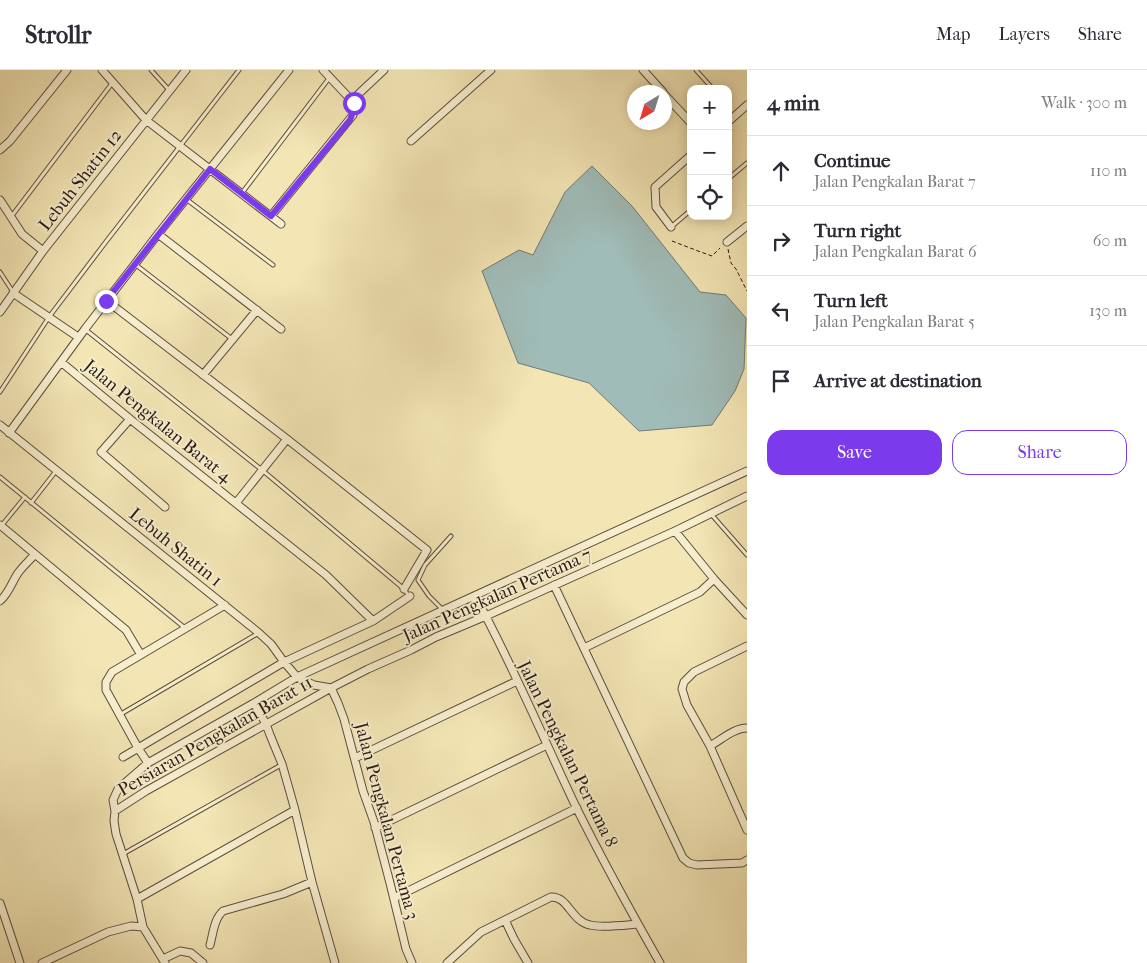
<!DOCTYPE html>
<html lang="en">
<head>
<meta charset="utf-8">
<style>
  body { margin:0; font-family:"IM FELL French Canon",serif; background:#f7f7f7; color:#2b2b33 }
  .controls { position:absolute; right:15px; top:15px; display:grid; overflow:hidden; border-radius:10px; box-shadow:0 2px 12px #0003 }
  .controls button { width:45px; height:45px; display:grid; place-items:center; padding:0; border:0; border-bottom:1px solid #e1e1e2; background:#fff; color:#2b2b33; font:25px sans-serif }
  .compass { position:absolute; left:627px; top:15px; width:45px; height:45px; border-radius:50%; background:#fff; box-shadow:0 2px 12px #0003; rotate:218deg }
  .stop { position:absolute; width:15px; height:15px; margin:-11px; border:4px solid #7c3aed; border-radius:50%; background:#fff }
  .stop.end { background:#7c3aed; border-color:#fff; box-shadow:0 1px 5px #0008 }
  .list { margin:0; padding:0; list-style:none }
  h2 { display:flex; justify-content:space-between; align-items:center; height:65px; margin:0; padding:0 20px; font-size:21px }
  h2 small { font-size:16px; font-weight:400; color:#7c7c81 }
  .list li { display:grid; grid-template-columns:32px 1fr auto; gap:15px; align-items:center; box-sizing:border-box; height:70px; padding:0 20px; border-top:1px solid #e1e1e2 }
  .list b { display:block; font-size:19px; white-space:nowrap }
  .list p { margin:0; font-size:16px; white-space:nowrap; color:#7c7c81 }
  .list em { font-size:16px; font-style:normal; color:#7c7c81 }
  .actions { display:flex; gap:10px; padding:15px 20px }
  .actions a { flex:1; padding:11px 0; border:1px solid #7c3aed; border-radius:15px; text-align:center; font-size:18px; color:#7c3aed }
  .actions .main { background:#7c3aed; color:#fff }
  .icon { flex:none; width:28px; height:28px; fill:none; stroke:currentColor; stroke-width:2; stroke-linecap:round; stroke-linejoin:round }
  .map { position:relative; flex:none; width:747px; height:893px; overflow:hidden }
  header { display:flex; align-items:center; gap:30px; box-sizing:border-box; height:70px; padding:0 25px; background:#fff; border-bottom:1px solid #e1e1e2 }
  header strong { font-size:24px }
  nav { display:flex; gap:28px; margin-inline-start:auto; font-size:18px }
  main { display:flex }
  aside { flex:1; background:#fff }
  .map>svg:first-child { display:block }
</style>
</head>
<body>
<header>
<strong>Strollr</strong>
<nav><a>Map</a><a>Layers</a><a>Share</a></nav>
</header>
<main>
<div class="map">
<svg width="747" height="893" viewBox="0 0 747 893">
  <rect width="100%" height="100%" fill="#f3e5b4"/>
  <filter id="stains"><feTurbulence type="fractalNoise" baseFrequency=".004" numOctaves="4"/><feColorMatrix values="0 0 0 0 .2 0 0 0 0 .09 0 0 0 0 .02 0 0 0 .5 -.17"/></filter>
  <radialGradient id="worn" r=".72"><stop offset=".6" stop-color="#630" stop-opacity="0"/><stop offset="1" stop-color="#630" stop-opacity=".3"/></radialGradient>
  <path fill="#a0bcb8" stroke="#707b77" d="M592,96l40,40 68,86 26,3 20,23 -2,51 -9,22 -23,34 -73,6 -50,-48 -71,-20 -36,-92 37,-21 14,5 32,-63z"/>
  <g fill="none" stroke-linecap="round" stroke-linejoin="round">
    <defs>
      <path id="service" d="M151,0l18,20
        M696,0l17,19
        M728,109l19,-16
        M242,123l88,-116
        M186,129l87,66
        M11,147l102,-135
        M671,157l20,-17
        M136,195l96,74
        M0,202l13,20
        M86,260l176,140 142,119 5,7
        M0,322l49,-75 56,-74 134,-173
        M0,407l185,151
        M31,433l25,-32
        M711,444l36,41
        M2,455l23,-28
        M443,540l-14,-14 -11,-16 7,-15 26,-29
        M121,644l136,-80
        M123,784l158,-89"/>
      <path id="minor" d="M102,0l44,50 135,104
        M643,0l20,22
        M664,24l27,29
        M351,31l33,-31
        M728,52l19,-17
        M411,71l80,-71
        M0,80l10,-9 57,-71
        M0,130l22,34 21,17
        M271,146l82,-101 1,-6v-6l-31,-33
        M671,157l-15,-20 -1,-20 36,-32
        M158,164l123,95
        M727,172l20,-16
        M13,223l65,44
        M107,231l180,138 140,111 -23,39
        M0,242l43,-61 143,-181
        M61,292l69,57 196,156 47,46
        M203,305l54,-65
        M130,349l-29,33 64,55
        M0,355l259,208 12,11 13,18 13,15 17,8 17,3
        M9,363l76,-104 73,-95 131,-164
        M236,433l51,-64
        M0,455l126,105 15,25
        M675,461l39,48 33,36
        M554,515l129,273 6,5 8,2 45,-2 5,-3
        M475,526c38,69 68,142 102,213 26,52 54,103 83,154
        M0,531c9,-8 12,-19 18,-28 5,-7 12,-13 17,-19
        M747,576l-53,26 -10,10 -2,7 5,16 23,41 37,84
        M584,578l116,-56 14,-13
        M331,618l7,15 6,16 19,72 11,31 16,61 16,66 6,14
        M254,633l12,21 4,11 12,29 13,46 17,72 23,81
        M710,676c11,-6 24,-18 37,-18
        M123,687l161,-95 89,-41 37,-25
        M355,688l162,-77
        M148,693l-10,-15 -32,-58v-8l6,-10 113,-67
        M115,741l31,-20 185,-103 37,-19 43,-19 25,-13 50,-21 189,-85 72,-35
        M375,758l172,-83
        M394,828l183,-90
        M137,829l158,-89
        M0,833l20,60
        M505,850l9,19 14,24
        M210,875c3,-11 4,-26 13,-34l60,-17 29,-12
        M163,889l17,-8 11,2 12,10
        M42,893l66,-31 23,-6 12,1
        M165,893l-22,-36 -6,-28 -21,-65 -2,-13 1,-10 -2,-11 5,-11 30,-26 106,-60 43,-26 450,-206
        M447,893l34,-31 70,-35c17,-1 20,24 39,28 12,3 35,0 48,-1"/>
    </defs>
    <use href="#service" stroke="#5b4d3d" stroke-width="5"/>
    <use href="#minor" stroke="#5b4d3d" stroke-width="9"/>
    <path stroke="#281a15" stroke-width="1" stroke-dasharray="4 2.5" stroke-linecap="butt" d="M672,171l26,10 14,5 8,-8
      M728,179l3,14 5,6 11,22"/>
    <use href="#service" stroke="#f7eece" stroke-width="3"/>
    <use href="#minor" stroke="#f7eece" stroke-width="7"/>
  </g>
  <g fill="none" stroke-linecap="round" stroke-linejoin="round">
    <path stroke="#7c3aed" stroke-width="6" d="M106,231l104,-132 61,47 79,-96 4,-11v-6"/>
  </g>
  <g text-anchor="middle" stroke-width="4" stroke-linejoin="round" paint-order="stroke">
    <g font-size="18" fill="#281a15" stroke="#f7eece">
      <text transform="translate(80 110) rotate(-52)" y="6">Lebuh Shatin 12</text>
      <text transform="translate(158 351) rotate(39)" y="6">Jalan Pengkalan Barat 4</text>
      <text transform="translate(176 477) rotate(39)" y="6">Lebuh Shatin 1</text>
      <text transform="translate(497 525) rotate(-24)" y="6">Jalan Pengkalan Pertama 7</text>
      <text transform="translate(215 666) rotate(-30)" y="6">Persiaran Pengkalan Barat 11</text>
      <text transform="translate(568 684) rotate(64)" y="6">Jalan Pengkalan Pertama 8</text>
      <text transform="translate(387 751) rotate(75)" y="6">Jalan Pengkalan Pertama 3</text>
    </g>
  </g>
  <rect width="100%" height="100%" filter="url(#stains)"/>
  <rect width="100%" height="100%" fill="url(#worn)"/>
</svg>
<div class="controls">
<button>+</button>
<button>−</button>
<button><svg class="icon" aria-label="locate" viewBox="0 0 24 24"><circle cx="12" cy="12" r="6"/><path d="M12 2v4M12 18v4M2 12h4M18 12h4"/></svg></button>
</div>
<svg class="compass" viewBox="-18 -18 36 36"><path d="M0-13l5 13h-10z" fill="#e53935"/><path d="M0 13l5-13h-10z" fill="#7c7c81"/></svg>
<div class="stop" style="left:354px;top:33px"></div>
<div class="stop end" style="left:106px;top:231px"></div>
</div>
<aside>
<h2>4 min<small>Walk · 300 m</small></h2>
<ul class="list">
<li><svg class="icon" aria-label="ahead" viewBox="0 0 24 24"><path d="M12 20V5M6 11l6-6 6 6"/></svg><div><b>Continue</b><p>Jalan Pengkalan Barat 7</p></div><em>110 m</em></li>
<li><svg class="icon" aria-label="right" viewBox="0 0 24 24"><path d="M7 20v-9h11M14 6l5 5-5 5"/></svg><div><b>Turn right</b><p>Jalan Pengkalan Barat 6</p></div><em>60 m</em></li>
<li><svg class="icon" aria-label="left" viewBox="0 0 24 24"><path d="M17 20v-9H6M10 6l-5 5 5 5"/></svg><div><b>Turn left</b><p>Jalan Pengkalan Barat 5</p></div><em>130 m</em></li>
<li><svg class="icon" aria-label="arrive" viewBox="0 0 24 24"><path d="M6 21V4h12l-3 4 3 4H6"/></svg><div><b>Arrive at destination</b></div></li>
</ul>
<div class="actions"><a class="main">Save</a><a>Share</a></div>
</aside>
</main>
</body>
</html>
